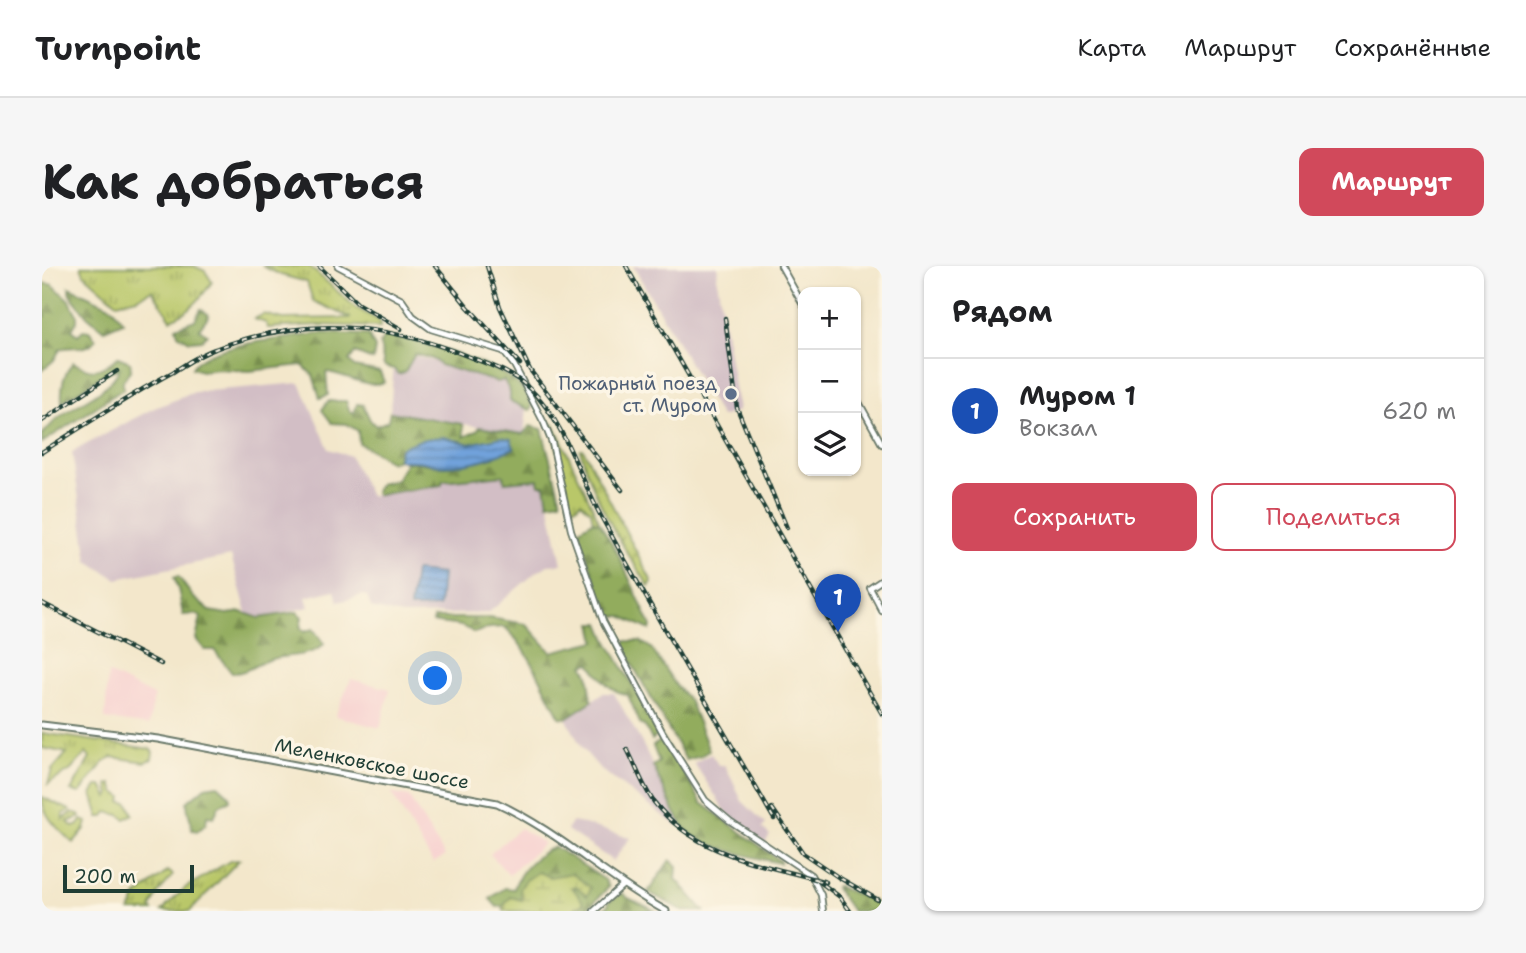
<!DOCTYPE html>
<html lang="ru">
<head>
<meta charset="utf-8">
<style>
  body { margin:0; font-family:"Shantell Sans",sans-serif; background:#f6f6f6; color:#202124 }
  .controls { position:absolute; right:21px; top:21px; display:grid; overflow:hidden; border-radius:14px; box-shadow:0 2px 5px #0004 }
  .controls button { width:63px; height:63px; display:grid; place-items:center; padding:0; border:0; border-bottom:2px solid #e0e0e0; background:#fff; color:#202124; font:35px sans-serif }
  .scale { position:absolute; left:21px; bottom:18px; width:131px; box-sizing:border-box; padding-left:7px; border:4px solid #1f3d34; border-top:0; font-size:19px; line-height:24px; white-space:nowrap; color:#1f3d34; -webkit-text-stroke:5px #fcf5e5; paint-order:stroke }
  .you { position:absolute; left:394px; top:413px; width:24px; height:24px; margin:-18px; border:5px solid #fff; border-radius:50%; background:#1a73e8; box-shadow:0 0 0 10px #1a73e833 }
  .badge { display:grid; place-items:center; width:46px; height:46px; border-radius:50%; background:#d1495b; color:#fff; font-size:23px; font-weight:700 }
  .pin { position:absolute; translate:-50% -58px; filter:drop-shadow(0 2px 4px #0008) }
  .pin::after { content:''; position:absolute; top:37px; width:24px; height:21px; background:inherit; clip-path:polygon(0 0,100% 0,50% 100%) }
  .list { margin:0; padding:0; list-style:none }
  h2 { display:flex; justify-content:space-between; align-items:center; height:91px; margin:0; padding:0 28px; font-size:30px }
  h2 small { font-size:23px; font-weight:400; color:#757577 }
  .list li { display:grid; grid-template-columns:46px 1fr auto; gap:21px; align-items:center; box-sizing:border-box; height:105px; padding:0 28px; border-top:2px solid #e0e0e0 }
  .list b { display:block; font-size:26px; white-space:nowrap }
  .list p { margin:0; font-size:23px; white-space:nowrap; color:#757577 }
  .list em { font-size:23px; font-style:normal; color:#757577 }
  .actions { display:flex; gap:14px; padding:21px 28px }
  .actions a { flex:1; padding:16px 0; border:2px solid #d1495b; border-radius:14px; text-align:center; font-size:24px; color:#d1495b }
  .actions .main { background:#d1495b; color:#fff }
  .icon { flex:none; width:38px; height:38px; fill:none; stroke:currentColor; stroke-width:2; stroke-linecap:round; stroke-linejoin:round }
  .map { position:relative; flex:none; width:840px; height:645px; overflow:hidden; border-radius:14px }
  header { display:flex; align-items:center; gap:42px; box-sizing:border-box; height:98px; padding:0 35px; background:#fff; border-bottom:2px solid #e0e0e0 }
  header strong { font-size:33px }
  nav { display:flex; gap:38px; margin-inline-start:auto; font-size:24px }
  .intro { display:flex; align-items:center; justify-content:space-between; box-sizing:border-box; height:168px; padding:0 42px }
  h1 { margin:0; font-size:49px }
  .button { padding:18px 32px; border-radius:14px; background:#d1495b; color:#fff; font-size:24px; font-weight:700 }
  main { display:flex; gap:42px; padding:0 42px }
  aside { flex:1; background:#fff; border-radius:14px; box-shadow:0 2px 5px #0004 }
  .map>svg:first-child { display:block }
</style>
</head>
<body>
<header>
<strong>Turnpoint</strong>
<nav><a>Карта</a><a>Маршрут</a><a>Сохранённые</a></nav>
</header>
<div class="intro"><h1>Как добраться</h1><a class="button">Маршрут</a></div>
<main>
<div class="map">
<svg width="840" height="645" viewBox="0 0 840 645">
  <defs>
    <pattern id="grass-tufts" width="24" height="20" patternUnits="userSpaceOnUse" patternTransform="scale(1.75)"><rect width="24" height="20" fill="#b9c769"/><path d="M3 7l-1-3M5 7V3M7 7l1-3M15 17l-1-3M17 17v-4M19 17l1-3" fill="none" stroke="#96a357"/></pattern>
    <pattern id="forest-firs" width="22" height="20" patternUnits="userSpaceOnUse" patternTransform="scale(1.75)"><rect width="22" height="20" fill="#92ac5d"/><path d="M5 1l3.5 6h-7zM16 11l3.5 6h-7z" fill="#778d4e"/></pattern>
    <pattern id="wetland-marsh" width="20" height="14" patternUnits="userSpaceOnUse" patternTransform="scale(1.75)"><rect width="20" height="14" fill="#b9c769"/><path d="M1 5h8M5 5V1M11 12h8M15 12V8" fill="none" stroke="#96a357"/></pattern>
    <pattern id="water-rules" width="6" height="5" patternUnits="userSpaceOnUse" patternTransform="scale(1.75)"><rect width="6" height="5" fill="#71a2db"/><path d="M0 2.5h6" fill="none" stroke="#5c85b2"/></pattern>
  </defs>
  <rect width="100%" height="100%" fill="#fcf5e5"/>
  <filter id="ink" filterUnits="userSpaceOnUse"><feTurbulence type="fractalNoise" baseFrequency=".0143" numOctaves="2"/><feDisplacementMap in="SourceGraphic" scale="14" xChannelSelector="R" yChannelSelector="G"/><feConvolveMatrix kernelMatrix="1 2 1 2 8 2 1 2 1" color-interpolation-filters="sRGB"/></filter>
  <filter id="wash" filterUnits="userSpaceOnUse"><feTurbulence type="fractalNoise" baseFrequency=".00686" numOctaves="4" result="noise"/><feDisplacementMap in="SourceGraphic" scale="28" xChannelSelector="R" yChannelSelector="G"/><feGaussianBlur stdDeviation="1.57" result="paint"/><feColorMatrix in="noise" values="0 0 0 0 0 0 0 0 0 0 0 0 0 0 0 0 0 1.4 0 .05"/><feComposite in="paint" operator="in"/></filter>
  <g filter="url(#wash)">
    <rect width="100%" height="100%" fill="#f3e7cb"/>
    <path fill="#f7d0cf" d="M66,407l46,23 -5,29 -44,-6z
      M309,413l39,10 -10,39 -45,-12z
      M349,527l18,4 36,59 -12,7z
      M478,562l24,15 -35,32 -19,-21z"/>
    <path fill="#d2bec5" d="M591,0h85l-1,13 21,132 -17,6z
      M353,85l110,29 23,20 -4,34 -134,-22z
      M258,117l29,66 21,7 20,40 71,-11v-4l63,-6 1,7 34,-3 6,5 17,80 -14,1 -14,9 -46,39 -86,2 -31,-7 -4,-12 -4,-1 -25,7 -3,-12 -29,7 3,10 -60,13 -18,-64 -114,23 -29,-18 -16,-109 80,-43 43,-17z
      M561,427h11l29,52 39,78 -5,3 -76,-56 -19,-22 -16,-30z
      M669,488l8,12 6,-1 17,36 24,23 -4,4 8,7 -5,8 -35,-25 -36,-55z
      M530,556l12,2 46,14 -17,23 -46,-31z"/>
    <path fill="url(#grass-tufts)" stroke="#6c824e" stroke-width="2" d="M39,0h113l11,5 7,11c-12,17 -21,29 -41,37l-19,-29 -15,8 -20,5 -33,-29z
      M220,0h47l47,42 24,13v6l-61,-2 -51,3 -2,-5 -12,-4 10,-5 18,5 69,-1 -38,-17 -6,-19 -26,-7z
      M509,158h3l46,99 -7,-2 -2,-10 -10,-9 -5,5h-4z
      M541,183l69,133 -3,4c-29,-42 -55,-87 -69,-136z
      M0,467l108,16 3,3 -1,7 -7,3 -33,-5 -8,5 -24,31 -9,-2 19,-33 -4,-5 -15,17 -23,14 4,-14 15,-17 -25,-5z
      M70,518l3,8 7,5 -1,5 7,1 5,11 -8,5 -5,-4 -13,-3 -4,5h-4l-7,-23 5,-8h5l6,11 2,-2 -2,-10z
      M0,531l28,13 -7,4v6l9,-8 7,2 1,3 -12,5 5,5 6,-2 3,-5 5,2 -2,7 -12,14c-12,-12 -31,-27 -31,-46z
      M197,594l-49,51h-28l23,-23 45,-27z
      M126,605l5,4 -16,20 -6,13 2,3h-23l7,-15z"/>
    <path fill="url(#forest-firs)" stroke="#587448" stroke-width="2" d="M0,17l11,2 17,16 7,14v6l-5,9 6,5 5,-5 6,1 7,8c-10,14 -20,5 -36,10l-6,11 -12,10v-54h4l-4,-6z
      M27,21l43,20 11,15 -19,8 -17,-14 -18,-23z
      M159,43l8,6 -10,14 8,5 -5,6 -12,1 -12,-7 -2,-7 19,-7z
      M280,67l46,2 7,13 -2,12 -18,-7 -6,7 5,7 26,5 4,10c-16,8 -40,-9 -58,-10l2,23 -8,3 -7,-23 -11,-10 -53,6 -30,-2 -17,2 -10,-3c13,-26 102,-29 130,-35z
      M342,70c32,3 116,28 138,52 5,5 8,12 10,19l-2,3 -20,-9v-9l-6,-12 -7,2 -57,-17 -7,-6 -18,-5 -10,18 -7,2 -4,-5 -10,-3 -4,-22z
      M76,91l12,5 1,7 -8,12v8l-81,54v-8c6,-7 13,-15 20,-20 20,-14 47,-24 58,-47l-14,5 -44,29c-1,-16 1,-27 11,-40 20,12 26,10 45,-5z
      M286,135h18l4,11 4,2 3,-10 6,1 7,15 6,6 12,-5 2,-9 73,12 1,13 13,-6 3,-4 43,7 7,-8 12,3 19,72 -13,2 -3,-18h-6l-1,-6 -33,3 -1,-7 -62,6v4l-66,10 -1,-4 5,-7 16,-4 10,-18c12,-2 22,3 33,4 18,1 38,-5 55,-9l-5,-17 -20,4 -10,-4 -61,14v5l-7,3 -32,-19 -1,-12 -11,-7 -15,-1 -10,-13z
      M551,255l7,2 18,31 33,72 -1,4 -28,-14h-14l-30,-86z
      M136,310l15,21 17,14 17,3 15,-2 17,6 38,-6 5,5 -2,11 4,4 9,-3 11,15c-12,14 -38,10 -56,16 -14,5 -21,13 -36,13l-18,-23h-9l-9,-11 5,-22 -5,-3 -13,1c-3,-14 -3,-25 -9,-37z
      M392,352h55l37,6 25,28 45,-11 -4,-18h8l7,17 53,94 -8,6 -6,-12 -6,-5 -12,-28c-19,-4 -26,-16 -38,-32l-7,2 5,9 4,27 -26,17 -6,-1c-18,-32 -28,-64 -55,-90l-16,1 -15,5c-14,-11 -23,-7 -41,-11z
      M584,375h14l11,7 26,39 12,13 20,50 -8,6 -15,4 -64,-114z
      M621,473l39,64 78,58v2c-27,-6 -67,-14 -89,-29 -15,-11 -29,-51 -38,-68l6,-4 -6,-16z
      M176,519l11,10 1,5 -11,6 -5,11 -7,-1 -1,8 -8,7 -6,-1c0,-10 -5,-17 -5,-28l18,-15z
      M513,581l50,33 4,7 -24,24h-14l6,-16 -5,-8 19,2c-41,-17 -34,-17 -69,11l-11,-2 -8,8 -6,1 -7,-8 15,-11 9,1c5,-19 24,-36 41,-42z
      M628,594l7,6 -1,13 28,32h-21l-35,-19z
      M794,620l44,18 2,7h-30l-17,-24z
      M580,627l6,5 28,13h-56l8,-5 1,-5z"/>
    <path fill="url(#wetland-marsh)" stroke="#6c824e" stroke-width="2" d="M496,606l12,5 22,-4 19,15 -4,8 -11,-10 -4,1 12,16 -13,8h-67l-1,-5 8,-9 11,3 -2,-11 5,-8z"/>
    <path fill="url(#water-rules)" stroke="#487088" stroke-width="2" d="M402,171l25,7 33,-7 9,2 3,9c-23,10 -51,20 -77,17 -8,-1 -15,-4 -22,-4 -7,0 -10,1 -17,-2l2,-10c15,-9 27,-11 44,-12z
      M373,305l27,3 -3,33 -29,1z"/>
  </g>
  <g filter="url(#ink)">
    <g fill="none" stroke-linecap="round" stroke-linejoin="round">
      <defs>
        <path id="minor" d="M296,0l64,34 11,16 18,13 72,22 11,14 30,58 8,20 19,87 32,91 61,114 41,65 25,21 81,54 10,20 2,16
          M739,0l22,39
          M814,131l26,47
          M840,314l-12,8 12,23
          M552,645l29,-26"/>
        <path id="major" d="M0,459l116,14 339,64c61,28 110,76 169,108"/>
      </defs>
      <use href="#minor" stroke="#697869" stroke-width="8"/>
      <use href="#major" stroke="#697869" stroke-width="9"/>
      <use href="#minor" stroke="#fff" stroke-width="4.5"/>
      <use href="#major" stroke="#fff" stroke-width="5"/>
      <defs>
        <path id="rail" d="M277,0l39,38 43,25
          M393,0l33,41 52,57
          M445,0l13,41 30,63 92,120
          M584,0l256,448
          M683,52l12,90 50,120
          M0,155l75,-50
          M0,186c43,-27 86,-56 131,-80 13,-8 27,-18 42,-23 86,-33 168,-27 252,7 24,9 47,17 65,35 32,30 49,90 71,129 55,101 114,199 171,299
          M0,337l119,61
          M585,483c9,17 16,38 27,53 43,55 110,62 172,80
          M730,542l31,45 35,24 40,23
          M774,613l24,18 10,14"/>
      </defs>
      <use href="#rail" stroke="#1f3d34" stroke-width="4.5"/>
      <use href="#rail" stroke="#fcf5e5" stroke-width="2" stroke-dasharray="5" stroke-linecap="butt"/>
    </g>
  </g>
  <circle fill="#5c6f8a" stroke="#fcf5e5" stroke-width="2.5" cx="689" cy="128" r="7"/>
  <g text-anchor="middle" stroke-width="7" stroke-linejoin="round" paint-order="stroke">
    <g font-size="19" fill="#4e5e75" stroke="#fcf5e5" text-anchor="end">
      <text x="675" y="124">Пожарный поезд<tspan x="675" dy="22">ст. Муром</tspan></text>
    </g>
    <g font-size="19" fill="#1f3d34" stroke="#fcf5e5">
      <text transform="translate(330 497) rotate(11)" y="7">Меленковское шоссе</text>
    </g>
  </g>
</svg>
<div class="controls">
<button>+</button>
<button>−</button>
<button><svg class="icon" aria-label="layers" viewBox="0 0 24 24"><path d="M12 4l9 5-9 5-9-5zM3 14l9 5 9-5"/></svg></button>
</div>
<div class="scale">200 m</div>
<div class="you"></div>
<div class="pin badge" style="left:796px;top:366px;background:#1a4fb4">1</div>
</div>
<aside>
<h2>Рядом<small></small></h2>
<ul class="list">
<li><span class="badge" style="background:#1a4fb4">1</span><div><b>Муром 1</b><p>Вокзал</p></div><em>620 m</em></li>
</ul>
<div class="actions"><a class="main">Сохранить</a><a>Поделиться</a></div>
</aside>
</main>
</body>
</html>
